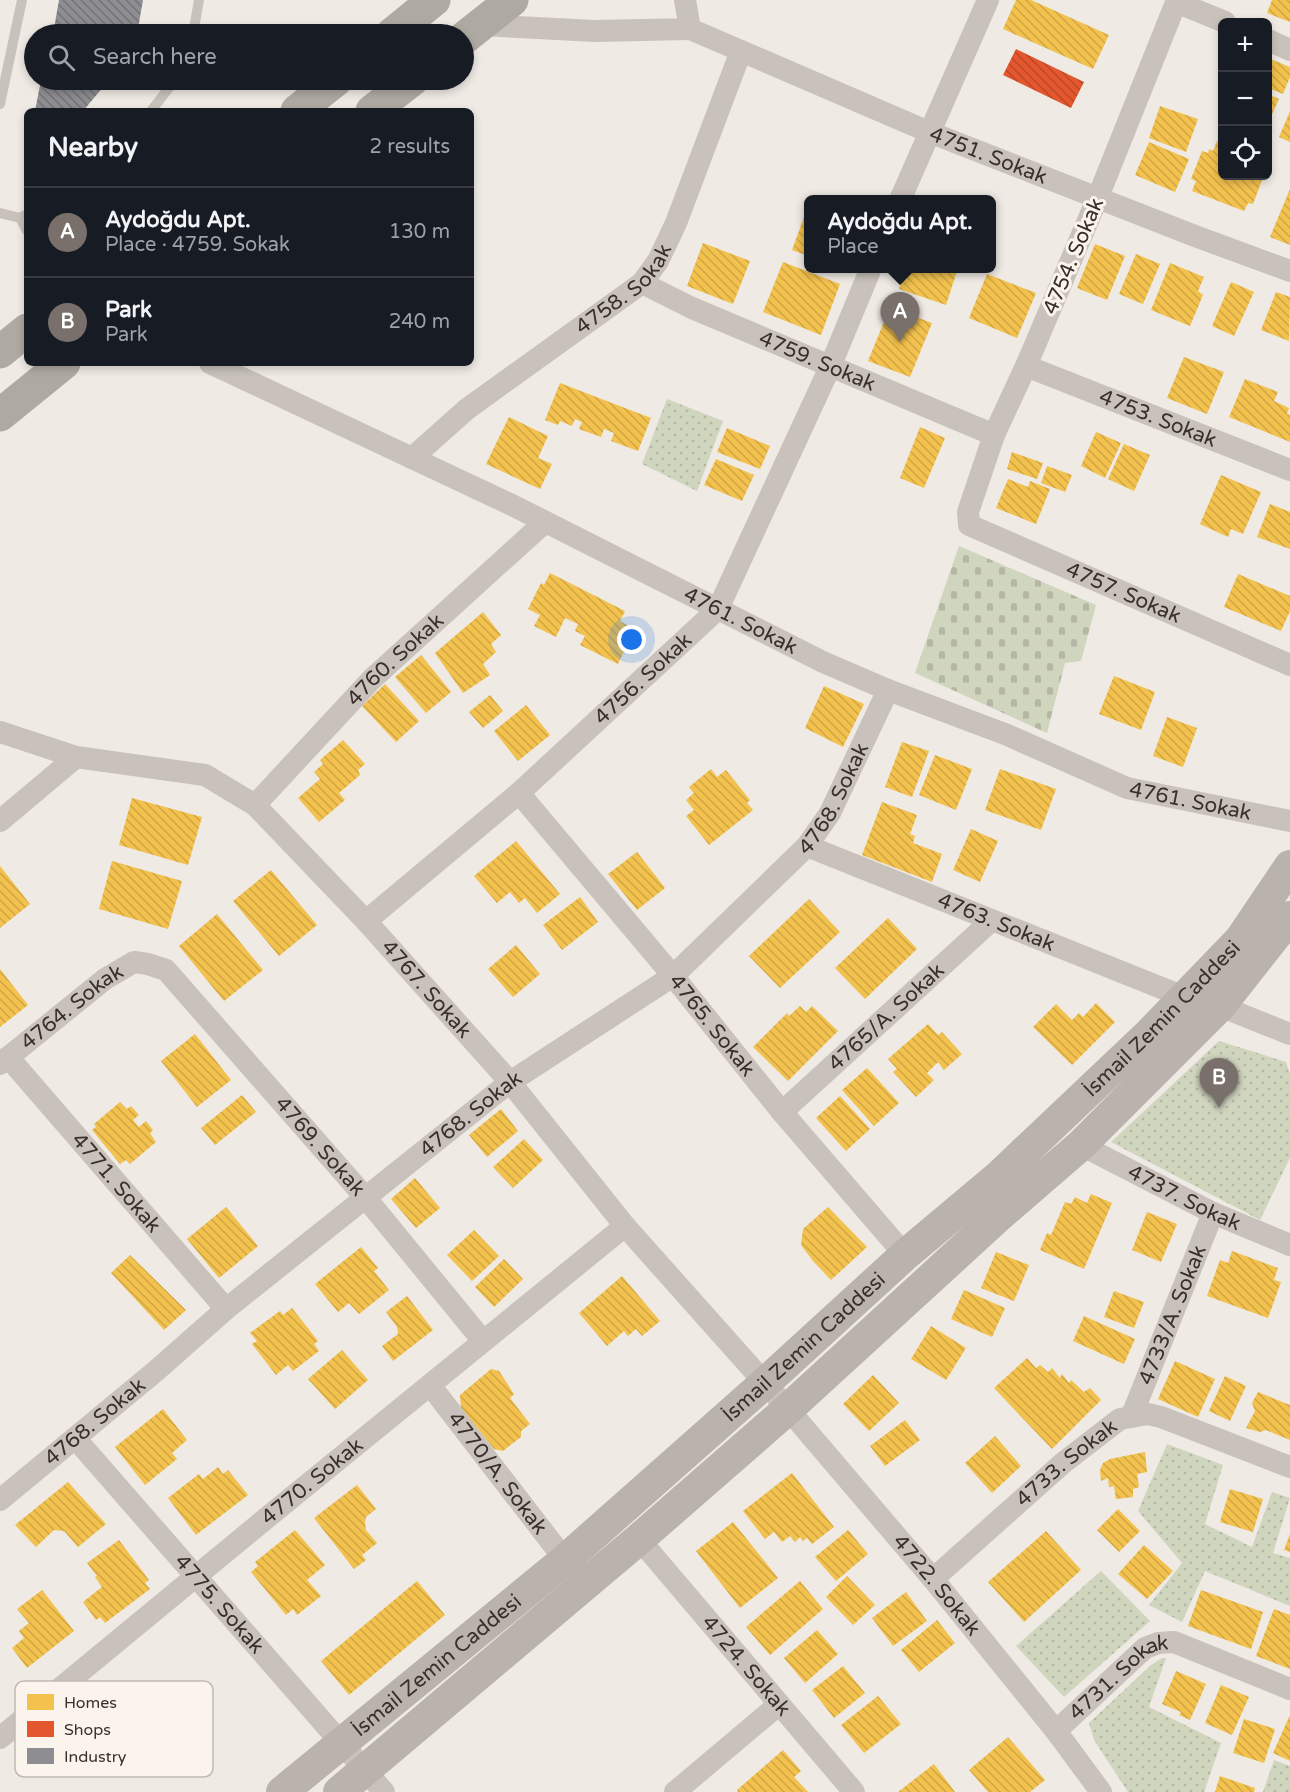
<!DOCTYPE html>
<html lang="en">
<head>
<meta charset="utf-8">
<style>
  body { margin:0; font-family:"Varela Round",sans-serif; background:#242831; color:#f1f3f6 }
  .controls { position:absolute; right:18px; top:18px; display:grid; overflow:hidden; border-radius:9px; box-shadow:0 3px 9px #0003 }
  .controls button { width:54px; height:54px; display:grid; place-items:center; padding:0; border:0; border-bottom:2px solid #363941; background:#171b24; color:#f1f3f6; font:30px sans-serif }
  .you { position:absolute; left:632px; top:640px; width:21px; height:21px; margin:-15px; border:4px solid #fff; border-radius:50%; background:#1a73e8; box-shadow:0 0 0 9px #1a73e833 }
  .badge { display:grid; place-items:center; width:39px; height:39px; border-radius:50%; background:#79706b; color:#fff; font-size:20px; font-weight:700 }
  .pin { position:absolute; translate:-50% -50px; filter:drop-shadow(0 2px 3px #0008) }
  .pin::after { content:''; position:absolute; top:32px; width:21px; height:18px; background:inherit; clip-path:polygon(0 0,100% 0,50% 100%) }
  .popup { position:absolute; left:804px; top:195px; width:192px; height:78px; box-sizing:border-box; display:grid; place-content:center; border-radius:9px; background:#171b24; filter:drop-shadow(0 2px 4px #0005); font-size:20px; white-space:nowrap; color:#9ea1a6 }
  .popup b { font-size:22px; color:#f1f3f6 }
  .popup::after { content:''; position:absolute; left:50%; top:100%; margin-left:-12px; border:12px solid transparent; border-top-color:#171b24 }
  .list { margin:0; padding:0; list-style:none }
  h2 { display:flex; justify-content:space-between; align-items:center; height:78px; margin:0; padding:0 24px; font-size:26px }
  h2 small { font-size:20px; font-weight:400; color:#9ea1a6 }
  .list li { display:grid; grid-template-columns:39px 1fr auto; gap:18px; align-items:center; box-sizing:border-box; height:90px; padding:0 24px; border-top:2px solid #363941 }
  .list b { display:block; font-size:22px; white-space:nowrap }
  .list p { margin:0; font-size:20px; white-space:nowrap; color:#9ea1a6 }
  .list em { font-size:20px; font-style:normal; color:#9ea1a6 }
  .icon { flex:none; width:33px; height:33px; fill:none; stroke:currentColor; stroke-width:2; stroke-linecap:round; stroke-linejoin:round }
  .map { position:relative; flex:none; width:1290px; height:1792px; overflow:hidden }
  .search { position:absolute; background:#171b24; box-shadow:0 3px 9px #0003; left:24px; top:24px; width:450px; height:66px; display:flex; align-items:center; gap:15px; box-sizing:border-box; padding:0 21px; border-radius:33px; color:#9ea1a6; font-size:22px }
  .panel { position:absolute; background:#171b24; box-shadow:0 3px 9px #0003; left:24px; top:108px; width:450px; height:258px; border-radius:9px }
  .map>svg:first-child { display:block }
</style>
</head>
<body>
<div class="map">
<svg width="1290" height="1792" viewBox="0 0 1290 1792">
  <defs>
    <pattern id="cemetery-stones" width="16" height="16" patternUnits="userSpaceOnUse" patternTransform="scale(1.5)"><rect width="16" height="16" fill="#d0d5be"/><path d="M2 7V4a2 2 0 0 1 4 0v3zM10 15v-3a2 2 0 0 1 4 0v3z" fill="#b3b7a3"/></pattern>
    <pattern id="park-dots" width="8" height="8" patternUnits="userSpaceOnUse" patternTransform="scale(1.5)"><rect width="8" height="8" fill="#d0d5be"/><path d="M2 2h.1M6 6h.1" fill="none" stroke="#b3b7a3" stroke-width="1.8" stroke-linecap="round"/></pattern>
    <pattern id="homes-back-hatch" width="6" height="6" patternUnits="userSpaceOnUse" patternTransform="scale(1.5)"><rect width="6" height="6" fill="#f2c14e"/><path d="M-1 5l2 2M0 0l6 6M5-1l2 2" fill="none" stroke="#d0a644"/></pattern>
    <pattern id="shops-back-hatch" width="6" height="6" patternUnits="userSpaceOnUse" patternTransform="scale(1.5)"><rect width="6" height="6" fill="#e4572e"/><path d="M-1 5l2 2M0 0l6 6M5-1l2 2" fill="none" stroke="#ba4827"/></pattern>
    <pattern id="industry-back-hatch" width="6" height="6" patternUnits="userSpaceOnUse" patternTransform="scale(1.5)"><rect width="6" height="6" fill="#8d8d92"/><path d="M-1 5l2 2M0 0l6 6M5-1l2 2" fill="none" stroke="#747477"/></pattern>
  </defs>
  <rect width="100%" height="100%" fill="#efeae4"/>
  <path fill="url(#cemetery-stones)" d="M959,546l137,59 -15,56 -16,2 -18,70 -132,-60z"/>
  <path fill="url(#park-dots)" d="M667,399l56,22 -26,70 -55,-27z
    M1219,1041l67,21 4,12v84l-30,62 -149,-78z
    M1167,1444l56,21 -18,59 47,23 20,-55 18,6 -17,55 17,5v48l-85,-35 -23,51 -33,-17 33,-42 -44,-52z
    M1101,1571l49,50 -86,76 -48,-51z
    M1162,1658h4l-17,49 72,36 -17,49h-76l-34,-52 -5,-17 62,-58z
    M1274,1760l16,6v26h-27z"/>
  <path fill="url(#homes-back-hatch)" d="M1016,0h15l78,35 -16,34 -90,-40z
    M1272,0h18v22l-23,-9z
    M1268,58l22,9v10l-7,17 -15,-6z
    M1268,94l11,5 -11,24z
    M1160,106l38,13 -12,33 -37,-14z
    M1290,111v31l-11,-5z
    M1217,141l5,2v33h27l13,4 -9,24 -5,-1 -4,8 -52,-20 4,-10 -5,-2 11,-28 6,2 1,-4 4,2z
    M1149,142l40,17 -14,33 -40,-17z
    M1290,189v56l-20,-8z
    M808,206v50l-16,-6z
    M703,243l47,18 -17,43 -46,-18z
    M1095,244l30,12 -18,44 -30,-12z
    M1136,254l24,10 -17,40 -24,-10z
    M783,262l57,22 -19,51 -58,-23z
    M1170,263l34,14 -6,14 5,4 -13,31 -39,-16z
    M906,268h52l-12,37 -47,-16z
    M987,274l49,19 -19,45 -48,-20z
    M1231,282l23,10 -20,44 -22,-10z
    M1276,292l14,5 -1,44 -28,-11z
    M890,307l42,16 -22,54 -42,-16z
    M1184,357l40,15 -17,42 -40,-16z
    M1245,379l33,13 -4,9 15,7 -2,6 3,1v27l-61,-25z
    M560,383l91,35 -13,33 -27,-10 3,-8 -10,-4 -3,8 -22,-8 3,-7 -7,-3 -3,7 -12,-5 -2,4 -13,-5z
    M509,417l39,19 -10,22 14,6 -12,25 -54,-25z
    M920,427l25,11 -21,50 -24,-10z
    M727,428l43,18 -10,23 -43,-17z
    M1096,432l25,11 -16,35 -24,-12z
    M1124,444l26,11 -16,36 -26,-12z
    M1012,452l31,11 -6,16 -30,-10z
    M716,459l38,16 -12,26 -38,-16z
    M1047,466l25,9 -7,17 -24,-9z
    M1221,475l40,17 -18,42 -12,-5 -3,8 -28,-13z
    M1008,479l20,8 2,-6 20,8 -14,35 -40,-16z
    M1270,504l20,8v37l-33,-12z
    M550,573l75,38 -5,10 7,4 -7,14 8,4 -10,21 -38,-19 5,-9 -10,-5 3,-7 -13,-6 -9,19 -22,-11 6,-11 -12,-6 13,-26 3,2z
    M1238,574l52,22v15l-9,20 -57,-24z
    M483,612l18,23 -10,9 5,8 -13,12 7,11 -27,18 -28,-40z
    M421,655l30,37 -25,21 -31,-36z
    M1114,676l41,16 -14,38 -42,-16z
    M385,684l34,37 -23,21 -34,-36z
    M824,686l40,18 -21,43 -38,-19z
    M490,695l13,16 -20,17 -14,-16z
    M526,705l24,30 -32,26 -24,-30z
    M1167,717l30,11 -14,39 -30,-11z
    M343,740l22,24 -7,6 2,5 -21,18 6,7 -26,22 -21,-24 22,-19 -6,-7 9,-8 -3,-4z
    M902,742l27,9 -17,46 -27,-10z
    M935,755l37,14 -16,41 -37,-15z
    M711,769l6,8 9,-7 24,30 -3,3 6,7 -44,35 -23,-29 8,-6 -8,-10 8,-7 -5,-6z
    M1000,769l56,20 -15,41 -56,-20z
    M132,798l70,19 -14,48 -69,-20z
    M882,802l35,13 -7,19 5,2 -2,7 29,11 -10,28 -70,-27z
    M971,829l27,12 -18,41 -27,-12z
    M516,841l44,53 -23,19 -12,-15 -6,5 -9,-11 -13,11 -23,-27z
    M637,852l28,36 -28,22 -29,-36z
    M112,861l70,20 -14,48 -69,-20z
    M0,866l30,38 -30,24z
    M271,870l46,55 -38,31 -46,-55z
    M580,897l18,25 -36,28 -19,-25z
    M809,899l31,33 -60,56 -31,-32z
    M217,914l46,56 -39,31 -45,-55z
    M888,918l29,31 -52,50 -30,-31z
    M516,945l24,29 -27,23 -25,-28z
    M0,969l28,36 -28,22z
    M1096,1003l19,19 -43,43 -39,-38 23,-23 16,16 7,-7 4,4z
    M800,1006l6,6 6,-6 26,25 -50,50 -35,-34 34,-34 2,3z
    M928,1024l10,11 4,-3 20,22 -18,16 -6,-8 -11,11 7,7 -18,17 -23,-25 4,-3 -9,-10z
    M195,1034l36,46 -34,27 -36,-46z
    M867,1068l32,35 -25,23 -32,-36z
    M242,1095l14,17 -41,33 -14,-17z
    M840,1096l30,33 -24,22 -30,-33z
    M120,1102l7,7 4,-3 8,9 -6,5 6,7 7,-6 7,9 -3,3 6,9 -26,22 -4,-4 -6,4 -28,-34 4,-3 -2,-3z
    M501,1109l17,22 -31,26 -18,-22z
    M524,1139l19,21 -30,28 -20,-21z
    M415,1178l25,30 -24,20 -25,-29z
    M1091,1194l21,9 -28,66 -44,-19 7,-17 4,2 14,-33 6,2 4,-7 12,6z
    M226,1207l32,39 -39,32 -32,-39z
    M828,1207l39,40 -36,33 -18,-19 -12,-16 2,-16z
    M1147,1212l30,12 -16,38 -29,-12z
    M474,1230l25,26 -27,25 -25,-26z
    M361,1247l17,21 -4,3 15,19 -30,24 -10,-11 -11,9 -23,-28z
    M1232,1251l46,17 -4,12 7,2 -13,36 -61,-22 13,-36 8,3z
    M996,1252l33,13 -15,36 -33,-13z
    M130,1255l56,55 -22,20 -53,-57z
    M504,1259l19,20 -29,28 -19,-20z
    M622,1276l38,45 -18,15 -6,-7 -8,7 -4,-5 -17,15 -28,-33z
    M964,1290l41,18 -13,29 -41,-18z
    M1114,1291l30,11 -10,26 -30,-11z
    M407,1296l26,34 -40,31 -11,-15 16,-12 -1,-7 -11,-15z
    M292,1308l26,33 -4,3 5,7 -26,20 -5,-6 -12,10 -24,-31 5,-3 -7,-8 30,-22 3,4z
    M1084,1316l51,23 -11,25 -51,-23z
    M931,1326l35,22 -20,32 -35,-21z
    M342,1350l26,30 -33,29 -27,-30z
    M1027,1358l9,10 4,-3 8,7 4,-4 8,10 2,-4 7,9 2,-3 13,12 6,-4 11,12 -49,49 -58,-61z
    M1175,1361l40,18 -17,38 -40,-18z
    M491,1369l8,2 15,23 -4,4 20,26 -9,7v6l-18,14 -9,-2 -33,-41 -1,-13z
    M873,1375l26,28 -30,28 -26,-27z
    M1225,1376l21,10 -16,35 -21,-10z
    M1258,1392l32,13v35l-24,-10 -6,2 -14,-4 9,-17 -3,-8z
    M163,1409l24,31 -15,13 5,6 -32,26 -30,-38z
    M905,1420l15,20 -35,26 -15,-20z
    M995,1436l26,30 -29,27 -27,-30z
    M1145,1452l2,20 -10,2 2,13 -6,2v8l-17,2 -2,-13 -5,1 -1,-9 -7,3 -1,-11 3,-7 7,-4z
    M218,1467l5,7 5,-4 20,25 -52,40 -28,-37 31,-24 4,5z
    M792,1473l42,54 -22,17 -5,-6 -4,3 -3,-4 -5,5 -5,-6 -8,6 -8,-10 -9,7 -22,-28z
    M68,1482l38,42 -28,23 -14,-16 -10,-1 -18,17 -21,-22z
    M357,1485l19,24 -10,8 -1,5 1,8 11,13 -15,12 4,5 -12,9 -40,-51z
    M1230,1489l33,10 -10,33 -33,-10z
    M1118,1509l22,22 -21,21 -22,-22z
    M733,1522l45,56 -38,30 -44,-57z
    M295,1530l30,35 -18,15 14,16 -24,19 -4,-6 -7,6 -35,-43 7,-6 -3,-4z
    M848,1530l20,24 -32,27 -21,-24z
    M1046,1531l35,39 -57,52 -36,-40z
    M1290,1534v18l-6,-2z
    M119,1540l30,40 -4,3 5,6 -45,34 -5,-6 -4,3 -13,-18 19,-15 -7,-10 2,-1 -10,-13z
    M1144,1545l29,26 -26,28 -29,-25z
    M847,1576l28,29 -22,20 -27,-28z
    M417,1581l28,34 -96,80 -28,-34z
    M800,1581l23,28 -53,46 -24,-28z
    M42,1590l32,41 -47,37 -15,-20 12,-10 -5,-7 10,-8 -12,-14z
    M1201,1590l62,22 -12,37 -63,-23z
    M906,1592l21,29 -34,25 -21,-28z
    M1274,1609l16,6v54l-34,-13z
    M937,1620l18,23 -36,29 -18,-22z
    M817,1630l21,24 -33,29 -21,-25z
    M843,1666l22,27 -31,25 -22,-28z
    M1176,1671l30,13 -16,36 -11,-5 2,-3 -19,-8z
    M1221,1685l28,12 -17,38 -27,-12z
    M878,1696l23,28 -37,29 -23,-28z
    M1290,1715v46l-17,-8z
    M1244,1719l31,10 -11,34 -31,-10z
    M1008,1737l37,43 -15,12h-42l-19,-22z
    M783,1750l18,21 -7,6 14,15h-70l-1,-2z
    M934,1764l21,28h-57z
    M1220,1776l35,12 -1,4h-39z"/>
  <path fill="url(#shops-back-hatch)" d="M1016,49l68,33 -13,26 -68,-33z"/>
  <path fill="url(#industry-back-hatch)" d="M59,0h84l-6,34h-84z
    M41,80h68l-26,31h-48z"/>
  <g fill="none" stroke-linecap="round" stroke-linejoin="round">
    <path stroke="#c9c2bc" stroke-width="10" d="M193,34l6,-34
      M0,104l22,-104
      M151,111l24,-31
      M0,213l20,5 7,-4
      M20,218l7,13"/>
    <g stroke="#c9c2bc" stroke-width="22">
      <path id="s1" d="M1177,0l-79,197 -72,169 -32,69 -26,77 1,13 321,140"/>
      <path d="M1176,2l49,20"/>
      <path d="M480,25l115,6 95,-2 -5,-29"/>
      <path id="s2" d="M690,29l239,103 266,104 95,35"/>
      <path d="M1268,40l22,10"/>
      <path d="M900,200l88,-200"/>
      <path id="s3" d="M642,283l50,25 302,127"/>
      <path id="s4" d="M210,363l302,142 311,157 65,28 117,44 122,54 163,33"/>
      <path id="s5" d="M1026,366l264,104"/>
      <path id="s6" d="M412,458l55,-49 175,-126 16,-22 18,-38 65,-172"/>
      <path id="s7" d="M0,732l76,25 129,18 50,30 111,116 144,161 115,144 163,183 145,170 123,152 45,61"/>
      <path id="s8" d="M519,793l154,183 109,136 123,143"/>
      <path id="s9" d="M255,805l117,-126 173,-157"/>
      <path d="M0,821l76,-64"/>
      <path id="s10" d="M807,846l377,151"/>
      <path id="s11" d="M366,921l153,-128 199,-184 112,-242 41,-99"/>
      <path d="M1220,1006l70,28"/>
      <path id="s12" d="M8,1057l218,252"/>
      <path id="s13" d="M0,1064l105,-85 29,-17 14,2 18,6 199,227 118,144"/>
      <path id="s14" d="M782,1112l209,-191"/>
      <path id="s15" d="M1081,1145l132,68 77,32"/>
      <path id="s16" d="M430,1385l135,175"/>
      <path id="s17" d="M1132,1415l81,-202"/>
      <path id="s18" d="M75,1438l309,354"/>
      <path id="s19" d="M0,1500l157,-130 69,-61 284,-227 163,-106 134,-130 23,-33 58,-123"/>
      <path id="s20" d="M639,1539l215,253"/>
      <path id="s21" d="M933,1579l130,-116 57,-44 28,-5 13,3 129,50"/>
      <path id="s22" d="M1056,1731l89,-83 13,-5 16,-1 116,47"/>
      <path id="s23" d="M0,1738l269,-222 356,-290"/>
      <path d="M675,1792l103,-87"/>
    </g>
    <g stroke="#b9b2ad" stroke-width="32">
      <path id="s24" d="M282,1792l283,-232 200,-177 140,-128 93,-78 152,-144 90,-93 50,-74"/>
      <path d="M339,1792l300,-253 149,-130 213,-195 80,-69 139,-139 70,-89"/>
    </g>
    <path stroke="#aea9a3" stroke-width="33" d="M392,34l42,-34
      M464,38l48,-38
      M297,111l39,-31
      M372,111l40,-31
      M0,352l27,-22
      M0,415l64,-52"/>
  </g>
  <g text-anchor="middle" stroke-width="6" stroke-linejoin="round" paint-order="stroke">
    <g font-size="21" fill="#3a2f2a" stroke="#fbf4ec">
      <text dy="7" stroke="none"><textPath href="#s2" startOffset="324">4751. Sokak</textPath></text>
      <text transform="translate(1073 256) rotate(-67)" y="7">4754. Sokak</text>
      <text dy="7" stroke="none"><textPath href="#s6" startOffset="272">4758. Sokak</textPath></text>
      <text dy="7" stroke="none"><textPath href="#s3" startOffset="192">4759. Sokak</textPath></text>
      <text dy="7" stroke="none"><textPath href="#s5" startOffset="142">4753. Sokak</textPath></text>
      <text dy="7" stroke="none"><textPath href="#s1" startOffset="735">4757. Sokak</textPath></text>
      <text dy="7" stroke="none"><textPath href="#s4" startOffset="590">4761. Sokak</textPath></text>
      <text dy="7" stroke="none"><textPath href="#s9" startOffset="202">4760. Sokak</textPath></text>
      <text dy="7" stroke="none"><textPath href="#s11" startOffset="368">4756. Sokak</textPath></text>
      <text dy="7" stroke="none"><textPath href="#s19" startOffset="1095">4768. Sokak</textPath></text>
      <text dy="7" stroke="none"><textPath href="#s4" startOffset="1076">4761. Sokak</textPath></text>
      <text dy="7" stroke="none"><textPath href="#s10" startOffset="204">4763. Sokak</textPath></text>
      <text dy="7" stroke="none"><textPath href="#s7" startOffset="520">4767. Sokak</textPath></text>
      <text dy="7" stroke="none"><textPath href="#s13" startOffset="92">4764. Sokak</textPath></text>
      <text dy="7" stroke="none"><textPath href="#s14" startOffset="141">4765/A. Sokak</textPath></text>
      <text dy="7" stroke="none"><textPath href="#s24" startOffset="1172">İsmail Zemin Caddesi</textPath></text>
      <text dy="7" stroke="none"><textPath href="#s8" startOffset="302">4765. Sokak</textPath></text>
      <text dy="7" stroke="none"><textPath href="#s19" startOffset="609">4768. Sokak</textPath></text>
      <text dy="7" stroke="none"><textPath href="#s13" startOffset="436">4769. Sokak</textPath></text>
      <text dy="7" stroke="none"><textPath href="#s12" startOffset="166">4771. Sokak</textPath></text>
      <text dy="7" stroke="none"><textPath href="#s15" startOffset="116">4737. Sokak</textPath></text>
      <text dy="7" stroke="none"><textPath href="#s17" startOffset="108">4733/A. Sokak</textPath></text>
      <text dy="7" stroke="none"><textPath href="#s24" startOffset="686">İsmail Zemin Caddesi</textPath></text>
      <text dy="7" stroke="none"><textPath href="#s19" startOffset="123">4768. Sokak</textPath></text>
      <text dy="7" stroke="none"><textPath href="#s21" startOffset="177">4733. Sokak</textPath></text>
      <text dy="7" stroke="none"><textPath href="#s16" startOffset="111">4770/A. Sokak</textPath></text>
      <text dy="7" stroke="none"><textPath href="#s23" startOffset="404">4770. Sokak</textPath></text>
      <text dy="7" stroke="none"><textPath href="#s7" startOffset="1305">4722. Sokak</textPath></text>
      <text dy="7" stroke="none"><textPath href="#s18" startOffset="220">4775. Sokak</textPath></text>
      <text dy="7" stroke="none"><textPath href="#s24" startOffset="200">İsmail Zemin Caddesi</textPath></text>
      <text dy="7" stroke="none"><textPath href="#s20" startOffset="166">4724. Sokak</textPath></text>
      <text dy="7" stroke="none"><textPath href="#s22" startOffset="84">4731. Sokak</textPath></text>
    </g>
  </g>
  <rect x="15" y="1681" width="198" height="96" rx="9" fill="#fbf4ec" stroke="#c1b9b2" stroke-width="1.5"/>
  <rect x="27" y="1694" width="27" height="16" fill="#f2c14e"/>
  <rect x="27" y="1721" width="27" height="16" fill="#e4572e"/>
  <rect x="27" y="1748" width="27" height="16" fill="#8d8d92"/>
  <g font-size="16" fill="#3a2f2a">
    <text x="64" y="1708">Homes</text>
    <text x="64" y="1735">Shops</text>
    <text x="64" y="1762">Industry</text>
  </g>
</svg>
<div class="controls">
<button>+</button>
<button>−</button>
<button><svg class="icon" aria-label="locate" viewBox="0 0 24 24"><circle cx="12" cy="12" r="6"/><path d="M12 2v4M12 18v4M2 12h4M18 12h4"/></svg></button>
</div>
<div class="you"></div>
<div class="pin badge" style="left:900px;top:342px">A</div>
<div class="popup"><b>Aydoğdu Apt.</b>Place</div>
<div class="pin badge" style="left:1219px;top:1108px">B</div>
<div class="search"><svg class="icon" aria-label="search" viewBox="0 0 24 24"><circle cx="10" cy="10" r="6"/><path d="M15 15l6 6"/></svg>Search here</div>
<section class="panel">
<h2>Nearby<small>2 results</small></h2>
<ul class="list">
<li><span class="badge">A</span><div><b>Aydoğdu Apt.</b><p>Place · 4759. Sokak</p></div><em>130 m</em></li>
<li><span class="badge">B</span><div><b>Park</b><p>Park</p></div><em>240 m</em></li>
</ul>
</section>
</div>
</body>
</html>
